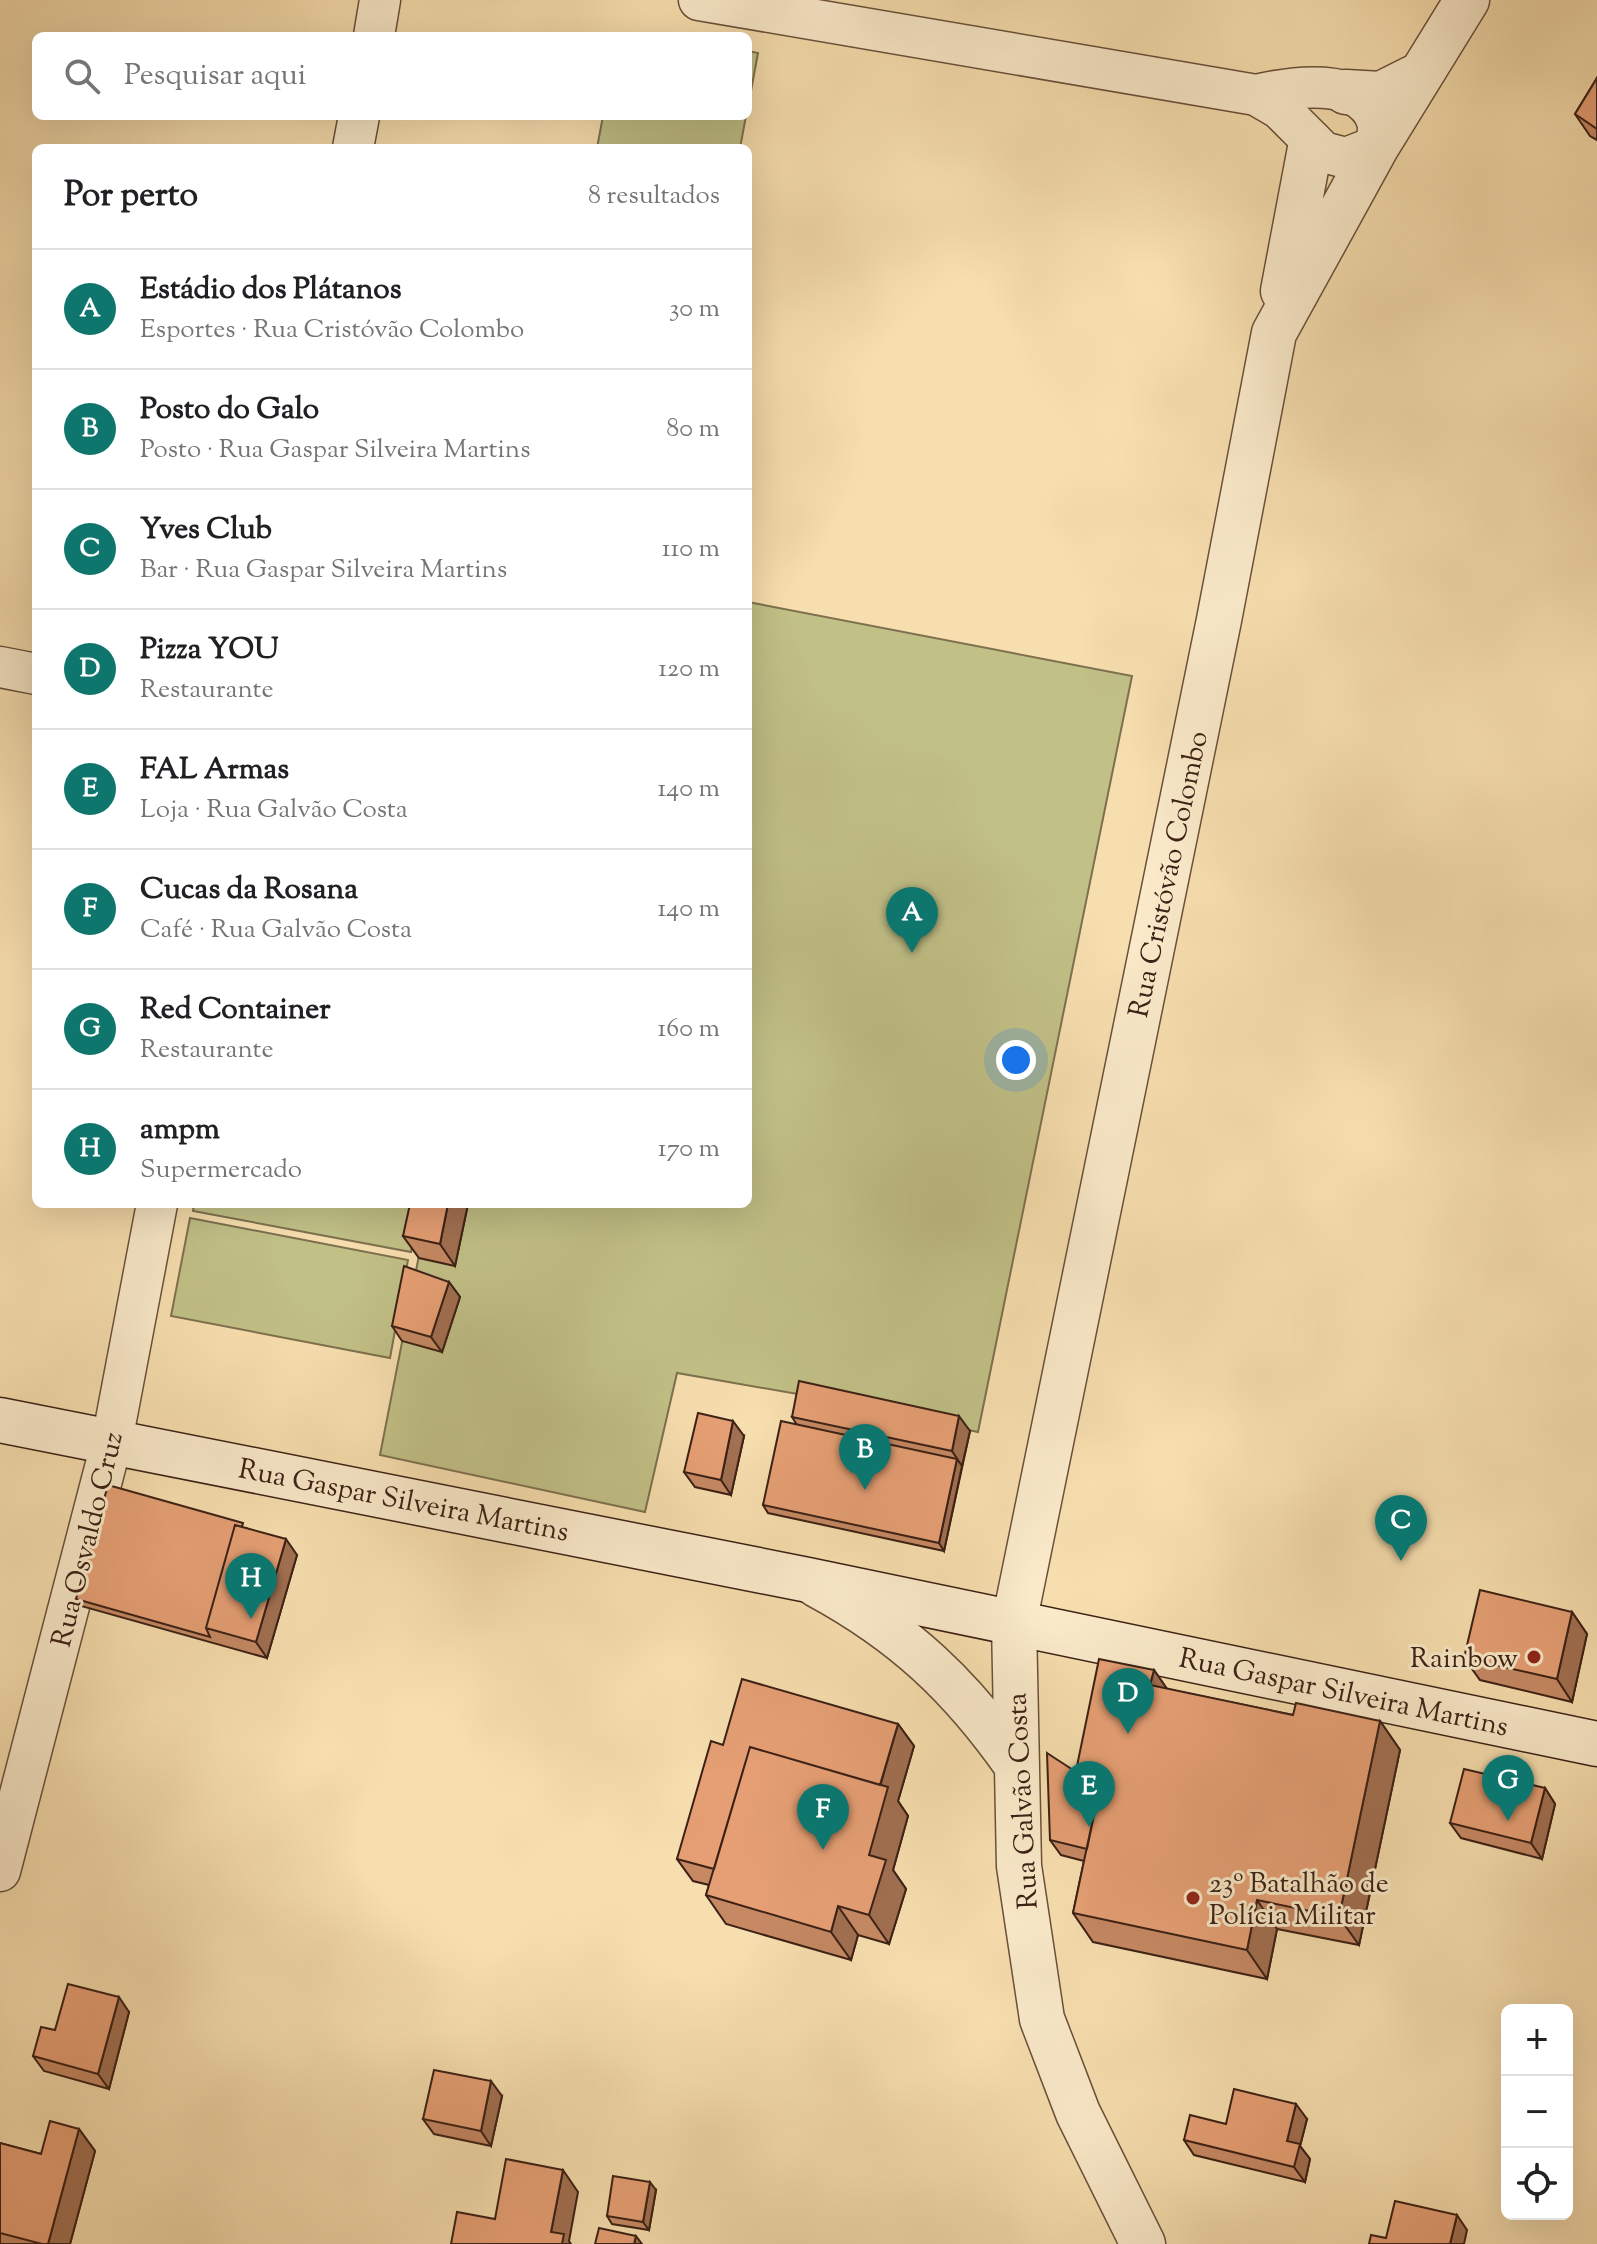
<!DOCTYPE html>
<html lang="pt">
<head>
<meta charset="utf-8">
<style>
  body { margin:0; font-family:"Sorts Mill Goudy",serif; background:#f2f2f2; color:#202124 }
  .controls { position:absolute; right:24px; bottom:24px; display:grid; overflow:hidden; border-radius:12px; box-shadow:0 8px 32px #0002 }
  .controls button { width:72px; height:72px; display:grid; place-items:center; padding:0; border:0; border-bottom:2px solid #e0e0e0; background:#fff; color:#202124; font:40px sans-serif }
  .you { position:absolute; left:1016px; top:1060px; width:28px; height:28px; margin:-20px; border:6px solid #fff; border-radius:50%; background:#1a73e8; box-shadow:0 0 0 12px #1a73e833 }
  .badge { display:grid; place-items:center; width:52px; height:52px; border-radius:50%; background:#0f766e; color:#fff; font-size:26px; font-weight:700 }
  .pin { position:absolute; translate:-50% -66px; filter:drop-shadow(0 2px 4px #0008) }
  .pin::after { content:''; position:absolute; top:42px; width:28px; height:24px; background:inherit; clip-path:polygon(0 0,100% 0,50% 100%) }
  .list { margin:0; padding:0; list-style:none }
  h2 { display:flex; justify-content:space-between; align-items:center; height:104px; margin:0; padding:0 32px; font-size:34px }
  h2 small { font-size:26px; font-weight:400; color:#757577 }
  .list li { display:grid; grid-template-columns:52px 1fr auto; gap:24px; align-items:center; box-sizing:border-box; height:120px; padding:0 32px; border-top:2px solid #e0e0e0 }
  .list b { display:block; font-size:30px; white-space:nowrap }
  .list p { margin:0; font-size:26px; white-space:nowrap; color:#757577 }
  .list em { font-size:26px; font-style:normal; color:#757577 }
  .icon { flex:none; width:44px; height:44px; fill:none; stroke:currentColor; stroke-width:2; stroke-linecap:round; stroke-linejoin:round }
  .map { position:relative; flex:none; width:1597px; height:2244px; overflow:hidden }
  .search { position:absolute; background:#fff; box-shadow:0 8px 32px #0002; left:32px; top:32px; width:720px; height:88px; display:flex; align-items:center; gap:20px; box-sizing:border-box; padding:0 28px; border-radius:12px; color:#757577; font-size:30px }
  .panel { position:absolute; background:#fff; box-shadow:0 8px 32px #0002; left:32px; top:144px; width:720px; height:1064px; border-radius:12px }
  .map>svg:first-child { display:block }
</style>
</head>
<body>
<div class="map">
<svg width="1597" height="2244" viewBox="0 0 1597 2244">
  <rect width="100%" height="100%" fill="#f7deae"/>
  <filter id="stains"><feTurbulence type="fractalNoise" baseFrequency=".0025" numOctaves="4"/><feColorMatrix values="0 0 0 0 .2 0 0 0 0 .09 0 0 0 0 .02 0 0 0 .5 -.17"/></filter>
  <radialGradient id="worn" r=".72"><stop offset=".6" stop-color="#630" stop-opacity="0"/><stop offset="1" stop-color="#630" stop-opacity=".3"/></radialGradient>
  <path fill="#c1c087" stroke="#7e704e" stroke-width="2" d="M748,51l10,2 -10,54z
    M603,116h143l-6,32h-143z
    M748,602l384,74 -154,756 -169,-36 -132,-23 -32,139 -265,-57 49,-251h319z
    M194,1204h226l-9,48 -218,-41z
    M190,1218l218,42 -18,98 -219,-42z"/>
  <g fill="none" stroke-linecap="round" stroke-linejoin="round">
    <defs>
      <path id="minor" d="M699,0l557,95 24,14 43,43 23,6 31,-12c0,-7 2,-18 0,-25 -15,-46 -87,-34 -121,-26
        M374,36l6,-36
        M353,148l6,-32
        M0,667l36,7
        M0,1871l112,-430 45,-237"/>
      <path id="tertiary" d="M1346,92l35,2 40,-20
        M1283,291l28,-148
        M817,1585c87,47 144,101 200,181
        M1143,2244l-65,-131 -36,-94 -23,-153 -5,-243 205,-1003 55,-287 103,-187 90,-146"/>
      <path id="secondary" d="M0,1420l808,160 789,164"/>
    </defs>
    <use href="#minor" stroke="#6a503b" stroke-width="43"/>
    <use href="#tertiary" stroke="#6a503b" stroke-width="47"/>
    <use href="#secondary" stroke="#3b2015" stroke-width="47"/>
    <use href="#minor" stroke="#faeaca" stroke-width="40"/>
    <use href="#tertiary" stroke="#faeaca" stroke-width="44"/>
    <use href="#secondary" stroke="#faeaca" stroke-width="44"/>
  </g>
  <path fill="#c68964" stroke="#3b2015" stroke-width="2" d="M1597,78v62l-7,-4 -15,-22z
    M468,1204l-13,62 -36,-8 -16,-22z
    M449,1282l11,15 -18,55 -40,-11 -10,-15z
    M792,1417l178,14 -26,120 -176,-38 -5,-8 34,-80z
    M744,1436l-13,59 -36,-8 -11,-15z
    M246,1528l51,27 -30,103 -186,-52 -5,-7z
    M1572,1612l15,22 -15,68 -92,-22 -16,-22z
    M1154,1670l13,19 126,26 87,6 20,29 -41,195 -82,-16 -10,50 -174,-37 -20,-29 11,-52 -23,-6 -11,-15 37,-61 -10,-13z
    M898,1724l16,22 -16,55 10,15 -15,54 13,19 -17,55 -31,-9 -7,25 -125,-36 -20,-29 3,-10 -16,-4 -16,-22 46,-114z
    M1545,1788l10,16 -13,55 -81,-21 -11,-15z
    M129,2012l-20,77 -65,-18 -11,-15 22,-26z
    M502,2096l-11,50 -57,-12 -11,-15z
    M1307,2119l-7,27 10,13 -5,23 -111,-27 -10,-15 42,-16z
    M79,2129l16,22 -25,93h-70v-101l41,11z
    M656,2190l-7,40 -37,-6 -5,-8z"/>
  <path fill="#a16f51" stroke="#3b2015" stroke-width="2" d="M448,1204h20l-13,62 -15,-22z
    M449,1282l11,15 -18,55 -11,-15z
    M959,1416l11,15 -8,35 -10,-15z
    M733,1421l11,15 -13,59 -10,-15z
    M957,1459l5,7 -18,85 -5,-8z
    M286,1539l11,16 -30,103 -11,-16z
    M1572,1612l15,22 -15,68 -15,-23z
    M1154,1670l20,29 -24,-14z
    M1380,1721l20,29 -41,195 -20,-28z
    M898,1724l16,22 -16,55 10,15 -15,54 13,19 -17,55 -20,-29v-60l10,-65z
    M1545,1788l10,16 -13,55 -11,-16z
    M1257,1900l20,29 -10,50 -20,-29z
    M838,1906l20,29 -7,25 -20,-28z
    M119,1997l10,15 -20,77 -11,-15z
    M491,2081l11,15 -11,50 -10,-15z
    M1296,2104l11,15 -7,27 10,13 -5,23 -11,-15 -7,-26z
    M79,2129l16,22 -25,93h-22z
    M563,2170l15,22 -9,49 2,3h-12l-8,-12z
    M650,2182l6,8 -7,40 -6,-8z
    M1457,2215l10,15 -3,14h-14z
    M636,2236l6,8h-8z"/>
  <path fill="#e69f74" stroke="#3b2015" stroke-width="2" d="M1597,78v51l-22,-15z
    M410,1204h38l-8,40 -37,-8z
    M404,1266l45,16 -18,55 -39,-11z
    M799,1381l160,35 -7,35 -160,-34z
    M698,1413l35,8 -12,59 -37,-8z
    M781,1421l176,38 -18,84 -176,-38z
    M108,1485l135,38 -1,4 -7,-2 -29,103 4,9 -134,-38z
    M235,1525l51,14 -30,103 -50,-14z
    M1480,1590l92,22 -15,67 -93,-21z
    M1099,1659l55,11 -4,15 143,30 3,-12 84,18 -41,196 -82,-17 -10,50 -174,-37 30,-142 -26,-5z
    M742,1679l156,45 -18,61 -130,-38 -36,122 -37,-10 34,-118 12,4z
    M750,1747l138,40 -19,68 17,5 -17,55 -31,-9 -7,26 -125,-37z
    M1047,1753l40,26 14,3 -14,67 -37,-9z
    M1464,1769l81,19 -14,55 -81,-20z
    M68,1984l51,13 -21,77 -65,-18 8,-29 14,3z
    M434,2070l57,11 -10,50 -58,-12z
    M1234,2089l62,15 -9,37 13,3 -6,23 -110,-27 6,-25 36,9z
    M50,2121l29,8 -31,115h-6l-42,-11v-90l41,11z
    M506,2159l57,11 -12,62 13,2 -2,10h-111l6,-32 38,7z
    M613,2176l37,6 -7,40 -36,-6z
    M1395,2201l62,14 -7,29h-81l2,-9 15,3z
    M599,2228l37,8 -2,8h-39z"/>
  <g fill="#8f2418" stroke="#faeaca" stroke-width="3">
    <circle cx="1534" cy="1657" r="8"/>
    <circle cx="1193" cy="1898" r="8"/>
  </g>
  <g text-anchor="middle" stroke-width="6" stroke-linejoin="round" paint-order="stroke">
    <g font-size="28" fill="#3b2015" stroke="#faeaca">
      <text transform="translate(1167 874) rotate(-78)" y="10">Rua Cristóvão Colombo</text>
      <text transform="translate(404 1499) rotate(11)" y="10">Rua Gaspar Silveira Martins</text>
      <text transform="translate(86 1539) rotate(-76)" y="10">Rua Osvaldo Cruz</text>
      <text transform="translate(1344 1691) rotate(12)" y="10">Rua Gaspar Silveira Martins</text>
      <text transform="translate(1021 1801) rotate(-93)" y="10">Rua Galvão Costa</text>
    </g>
    <g font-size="28" fill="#3b2015" stroke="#faeaca" text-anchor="end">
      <text x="1518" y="1667">Rainbow</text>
      <text x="1209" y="1892" text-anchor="start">23º Batalhão de<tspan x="1209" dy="32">Polícia Militar</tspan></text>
    </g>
  </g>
  <rect width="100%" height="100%" filter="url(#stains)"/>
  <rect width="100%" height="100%" fill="url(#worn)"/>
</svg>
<div class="controls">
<button>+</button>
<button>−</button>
<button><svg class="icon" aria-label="locate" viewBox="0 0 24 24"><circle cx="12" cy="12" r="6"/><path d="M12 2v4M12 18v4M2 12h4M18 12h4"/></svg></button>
</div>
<div class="you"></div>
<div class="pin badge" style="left:912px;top:953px">A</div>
<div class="pin badge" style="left:865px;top:1490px">B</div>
<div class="pin badge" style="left:1401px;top:1561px">C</div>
<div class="pin badge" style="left:1128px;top:1734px">D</div>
<div class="pin badge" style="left:1089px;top:1827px">E</div>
<div class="pin badge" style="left:823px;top:1850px">F</div>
<div class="pin badge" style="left:1508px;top:1821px">G</div>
<div class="pin badge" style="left:251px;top:1619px">H</div>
<div class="search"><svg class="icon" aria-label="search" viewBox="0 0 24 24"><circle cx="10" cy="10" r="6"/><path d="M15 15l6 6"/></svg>Pesquisar aqui</div>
<section class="panel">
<h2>Por perto<small>8 resultados</small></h2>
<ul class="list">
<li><span class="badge">A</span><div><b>Estádio dos Plátanos</b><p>Esportes · Rua Cristóvão Colombo</p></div><em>30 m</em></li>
<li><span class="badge">B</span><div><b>Posto do Galo</b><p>Posto · Rua Gaspar Silveira Martins</p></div><em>80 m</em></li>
<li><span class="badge">C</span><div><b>Yves Club</b><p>Bar · Rua Gaspar Silveira Martins</p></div><em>110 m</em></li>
<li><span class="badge">D</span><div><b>Pizza YOU</b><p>Restaurante</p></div><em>120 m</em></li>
<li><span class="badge">E</span><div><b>FAL Armas</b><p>Loja · Rua Galvão Costa</p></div><em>140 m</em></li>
<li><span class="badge">F</span><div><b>Cucas da Rosana</b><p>Café · Rua Galvão Costa</p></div><em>140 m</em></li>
<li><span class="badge">G</span><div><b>Red Container</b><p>Restaurante</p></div><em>160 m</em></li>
<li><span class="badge">H</span><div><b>ampm</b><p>Supermercado</p></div><em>170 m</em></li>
</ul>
</section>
</div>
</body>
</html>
